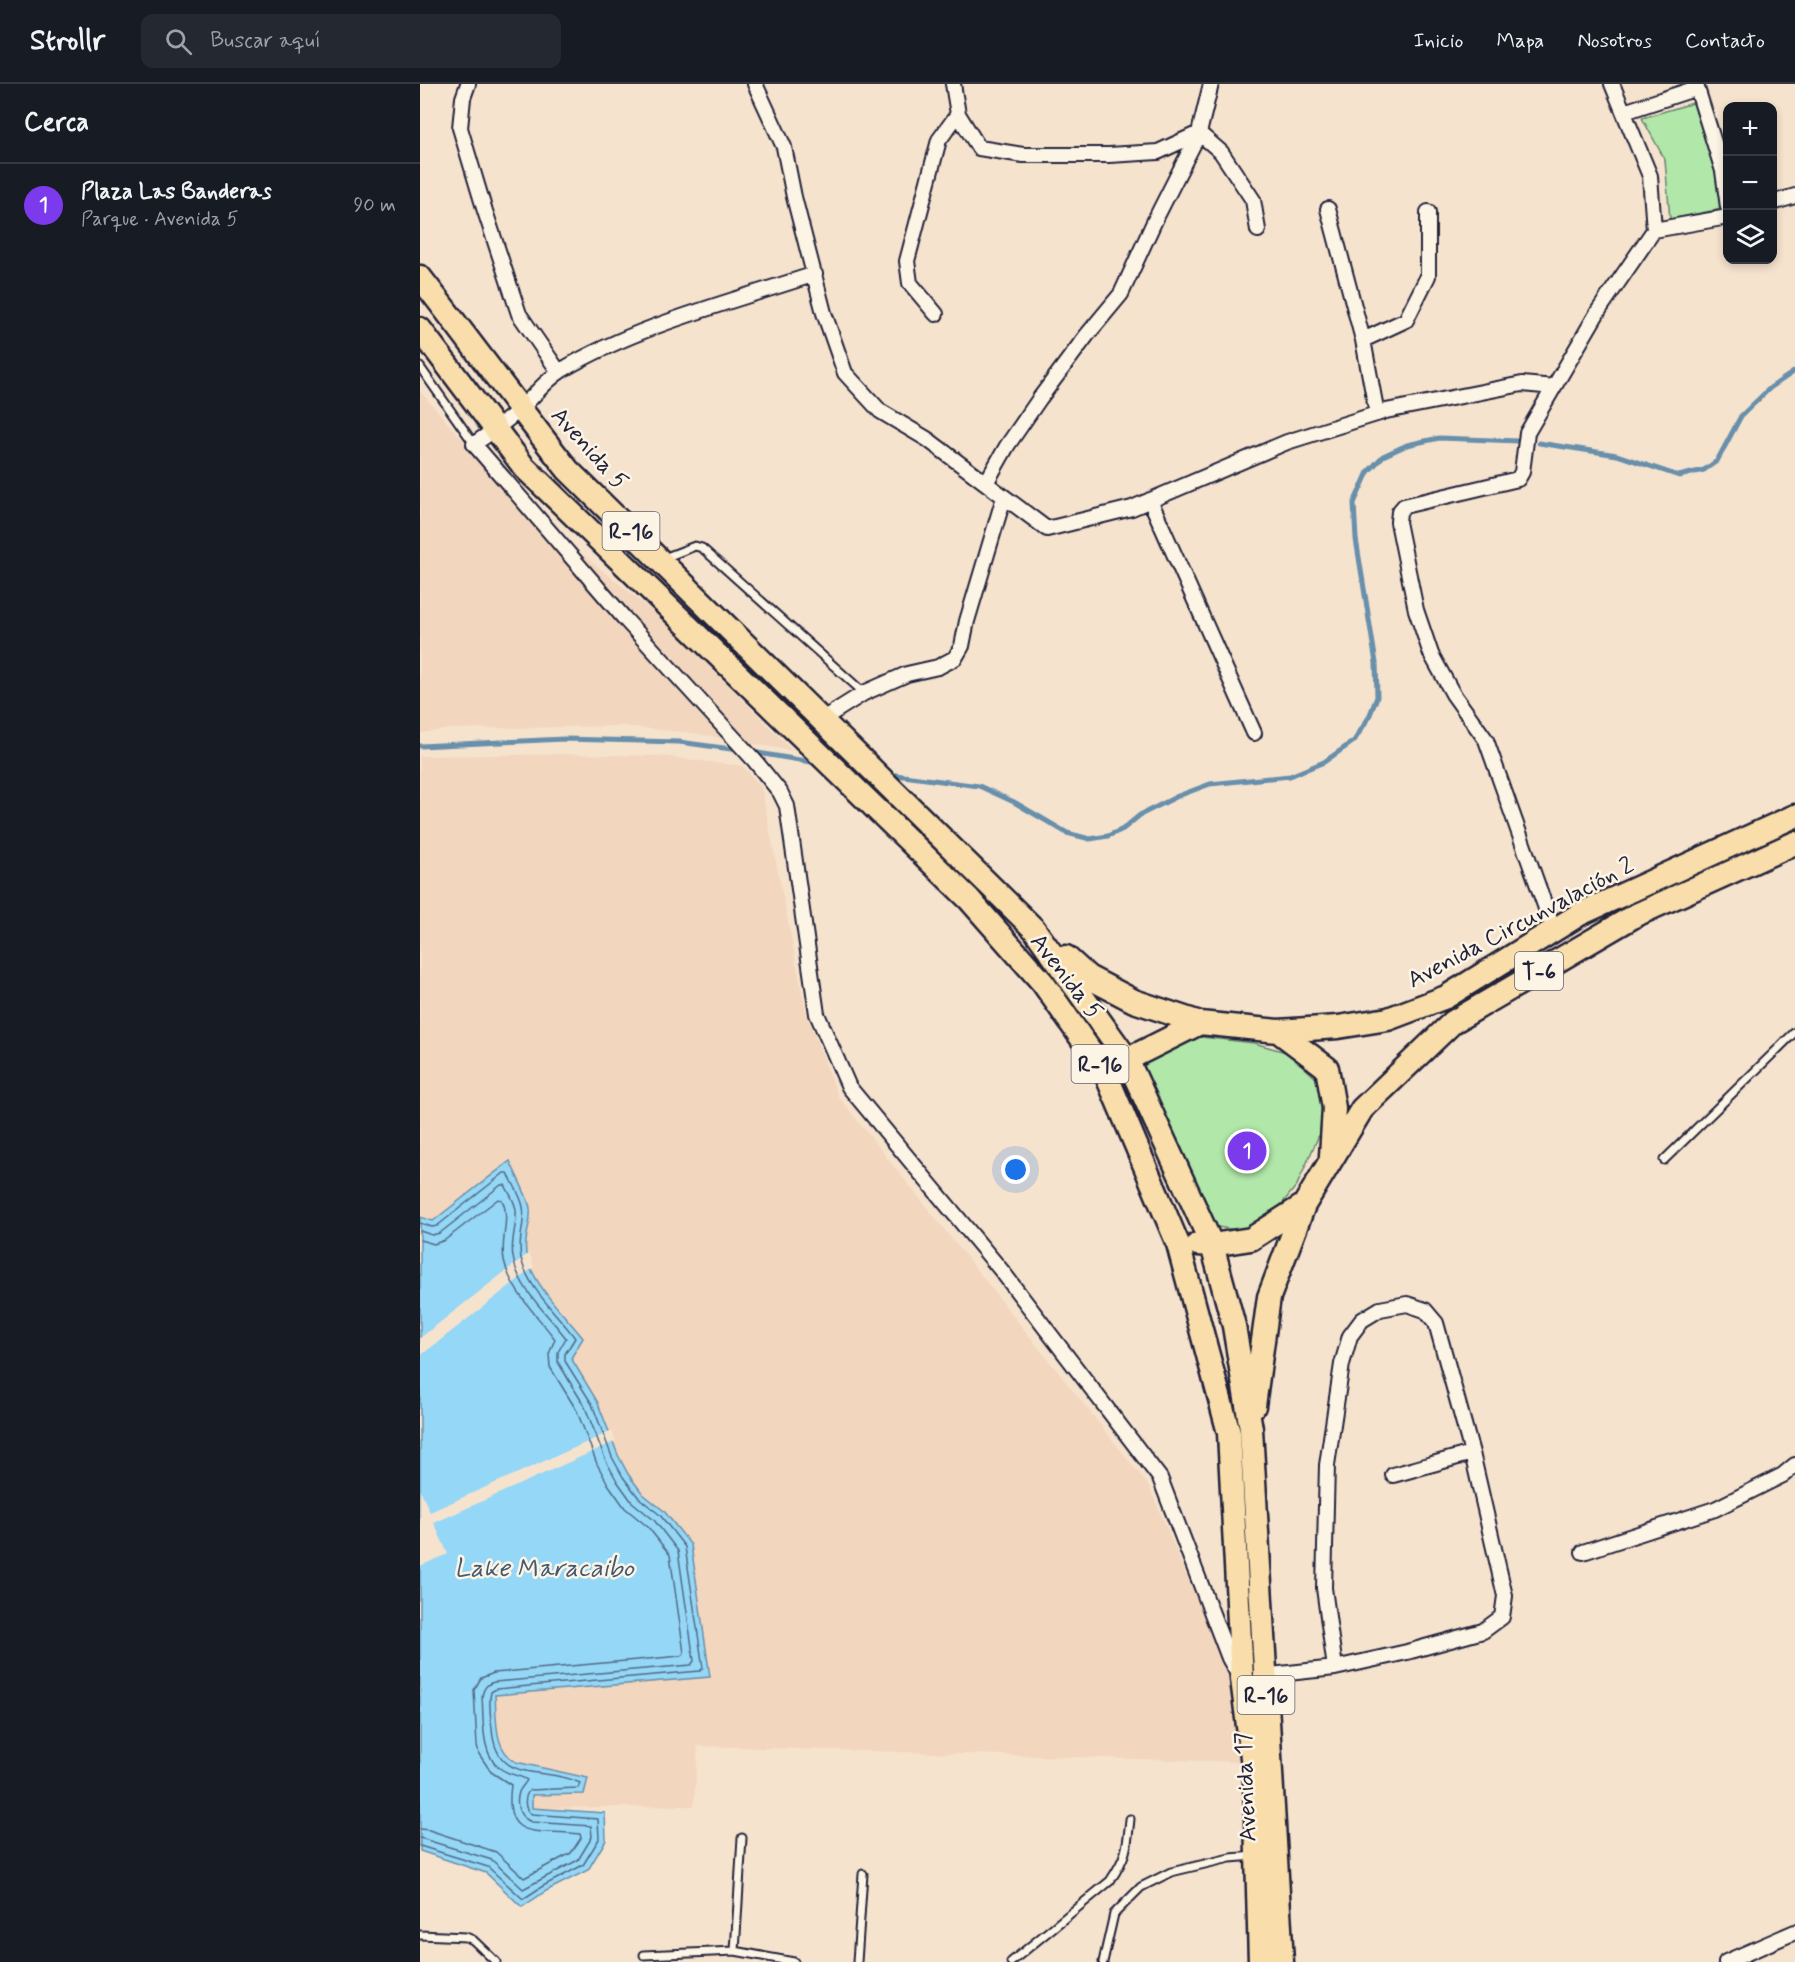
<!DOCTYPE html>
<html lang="es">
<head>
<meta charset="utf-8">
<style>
  body { margin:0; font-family:Mynerve,sans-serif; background:#242831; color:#f1f3f6 }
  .controls { position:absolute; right:18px; top:18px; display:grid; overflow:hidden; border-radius:12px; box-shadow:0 3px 9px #0003 }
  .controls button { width:54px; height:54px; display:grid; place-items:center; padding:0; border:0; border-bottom:2px solid #363941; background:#171b24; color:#f1f3f6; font:30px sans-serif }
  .you { position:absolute; left:596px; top:1086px; width:21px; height:21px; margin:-15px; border:4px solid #fff; border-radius:50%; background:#1a73e8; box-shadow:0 0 0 9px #1a73e833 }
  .badge { display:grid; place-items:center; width:39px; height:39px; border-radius:50%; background:#7c3aed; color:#fff; font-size:20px; font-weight:700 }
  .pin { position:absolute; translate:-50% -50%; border:3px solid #fff; box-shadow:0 2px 6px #0006 }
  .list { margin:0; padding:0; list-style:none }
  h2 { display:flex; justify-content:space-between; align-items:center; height:78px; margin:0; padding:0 24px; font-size:26px }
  h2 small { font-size:20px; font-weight:400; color:#9ea1a6 }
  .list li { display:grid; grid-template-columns:39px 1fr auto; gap:18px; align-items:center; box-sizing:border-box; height:84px; padding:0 24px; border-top:2px solid #363941 }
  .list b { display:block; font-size:22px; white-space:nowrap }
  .list p { margin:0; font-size:20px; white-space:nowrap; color:#9ea1a6 }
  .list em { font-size:20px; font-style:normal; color:#9ea1a6 }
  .icon { flex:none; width:33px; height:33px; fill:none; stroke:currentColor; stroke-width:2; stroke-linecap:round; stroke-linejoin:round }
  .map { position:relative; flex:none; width:1375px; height:1878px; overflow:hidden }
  header { display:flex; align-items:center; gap:36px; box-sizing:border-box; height:84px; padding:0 30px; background:#171b24; border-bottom:2px solid #363941 }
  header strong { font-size:28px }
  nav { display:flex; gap:33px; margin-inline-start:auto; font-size:21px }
  .search { width:420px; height:54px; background:#242831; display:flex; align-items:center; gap:15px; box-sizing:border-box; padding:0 21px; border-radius:12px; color:#9ea1a6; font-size:22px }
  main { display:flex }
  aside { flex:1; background:#171b24 }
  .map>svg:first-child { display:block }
</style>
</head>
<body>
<header>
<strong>Strollr</strong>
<div class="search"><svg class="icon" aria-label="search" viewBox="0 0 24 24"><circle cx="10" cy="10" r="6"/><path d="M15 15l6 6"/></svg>Buscar aquí</div>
<nav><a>Inicio</a><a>Mapa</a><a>Nosotros</a><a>Contacto</a></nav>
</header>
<main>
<aside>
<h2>Cerca<small></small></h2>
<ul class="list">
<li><span class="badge">1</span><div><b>Plaza Las Banderas</b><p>Parque · Avenida 5</p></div><em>90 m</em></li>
</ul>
</aside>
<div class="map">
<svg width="1375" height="1878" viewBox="0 0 1375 1878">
  <rect width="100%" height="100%" fill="#f6e3ce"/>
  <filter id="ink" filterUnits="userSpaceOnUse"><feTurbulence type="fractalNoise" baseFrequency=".0167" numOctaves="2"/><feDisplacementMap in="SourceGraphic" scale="12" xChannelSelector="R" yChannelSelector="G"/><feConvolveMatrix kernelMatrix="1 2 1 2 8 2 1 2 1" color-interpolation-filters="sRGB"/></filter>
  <g filter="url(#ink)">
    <path fill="#f2d6be" d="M0,307l95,109 155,125 123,126 -100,-18 -71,-7 -170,3 -32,4z
      M144,670l97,2 81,10 19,20 45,226 32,84 311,390 89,212 3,64 -543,-16 -4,60 -162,2v-13l52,-1 -77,-37 -8,-14 -4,-48 215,-18 -19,-132 -27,-34 -21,-17 -15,-20 -10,-19 -21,-54 -27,-43 -28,-71 -11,-18 -5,-13v-17l4,-31 -20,-47 -77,60 -13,-4v-461z"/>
    <path fill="#b1e7a9" stroke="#6a8472" stroke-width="1.5" d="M1273,19l23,68 5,38 -51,10 -5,-59 -23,-42z
      M781,953l53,6 35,10 31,29 7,35 -30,68 -24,30 -29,16 -27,-4 -77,-165 49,-23z"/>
    <path fill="#95d7f6" stroke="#678fab" stroke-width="1.5" d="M90,1077c4,10 19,38 20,47 2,16 -8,32 -3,51 10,30 37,55 56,79l-12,20 26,43 21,54 10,19 15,20 21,17 27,34 19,132 -215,18c2,24 -2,54 21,67l72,16 -4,16 -52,1v13l73,5 1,27 -18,30 -42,21 -24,16 -36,-34 -66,-22v-634l13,4z"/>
    <path fill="#f6e3ce" d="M109,1169l5,14 -114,89v-18z
      M192,1347l4,10 -182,82 14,31 -28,12v-76l10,22z"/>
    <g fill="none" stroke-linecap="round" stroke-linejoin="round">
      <path stroke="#506a86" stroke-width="1.5" d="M0,1139l12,4 5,-1 67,-53h4c5,11 13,23 15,34 3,14 -6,34 -2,51 7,31 36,55 54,80l-10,16v7l27,43 20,53 11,20 16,21 21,17 25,32 18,121 -3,3 -204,18 -5,3c-3,12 0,26 1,37 4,57 52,36 88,54l-2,5 -48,2c-6,6 -7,20 2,24l66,5 1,20 -16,26 -40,21 -20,13 -35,-32 -68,-21
        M0,1147l12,4 8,-2 61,-48h4c4,8 11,18 11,26 1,16 -6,30 -3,46 5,32 35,57 53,81l-8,14v10l27,45 21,54 11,20 15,21 22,18 24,31 16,110 -3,4 -196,17c-8,1 -12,7 -13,15 2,22 -2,58 19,72 8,6 19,6 26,11 -2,4 -6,7 -8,12 -4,13 0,26 13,30l59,4 1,11 -14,23 -55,29 -31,-29 -72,-22
        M0,1156l14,4 11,-4 53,-41 4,1c9,19 -2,39 2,60 6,30 33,55 51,79l-6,15 1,13 27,44 20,53 11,20 17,24 23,19 22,28 14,98 -3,3 -187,17 -13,5 -7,12 3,55 2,9 12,18 20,13c-8,59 27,43 69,49l1,4 -10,15 -47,25 -28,-26 -67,-22 -9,-1"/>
      <path stroke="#678fab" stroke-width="5" d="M1119,359l78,12 62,21 25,-6 13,-9 24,-45 29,-28 25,-17
        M0,662l144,-7 115,3 52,7
        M338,669l59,10
        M468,690l91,12 35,16 53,31 23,6 18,-3 15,-7 17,-14 38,-19 32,-12 80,-8 34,-14 30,-21 15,-24 8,-20 -1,-34 -20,-124 -2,-36 14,-31 15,-16 24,-11 32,-7 80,3"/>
      <defs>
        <path id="lane" d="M0,283l54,77
          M244,474l31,-12 7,2 162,145
          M1244,1076l131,-128
          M0,1851l46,2 7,3 23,22
          M315,1867l7,-113
          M224,1871l91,-4 59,11
          M437,1878l6,-88
          M591,1878l99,-81c17,-25 17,-33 20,-62
          M683,1878l11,-48 27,-27 30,-15 59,-14 25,-2"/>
        <path id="street" d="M48,0l-5,14 -3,30 24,80 35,106 40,58
          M335,0l29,63 10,50 30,116 21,60 35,38 47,28 120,90 85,-21 155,-66 99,-31 136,-27 32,3
          M533,0l5,30 21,34 44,7h86l49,-3 41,-19 22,19 32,48 5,30
          M1192,0l38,92 4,54
          M1204,28l73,-24 26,83 5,36
          M1352,119l23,-7
          M908,125l35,131
          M395,190c-84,28 -177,51 -253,96 -18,11 -29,28 -44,41 -14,12 -29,23 -44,33l150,174 131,143 25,31 7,14 30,208 32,73 152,183 159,208 69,180 9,16
          M516,230l-26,-31 -3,-22 32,-121 19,-26
          M957,330l-14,-74 43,-20 22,-44v-64
          M566,399l21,-37 33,-48 47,-63 34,-41 34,-74 44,-87 12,-49
          M730,416l104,233
          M401,636l43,-27 43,-19 31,-7 17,-9 7,-12 5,-25 37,-124
          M1134,847l-68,-191 -33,-46 -22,-40 -15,-44 -18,-88 1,-10 5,-6 114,-27 4,-7 5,-39 72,-123 55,-80 74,-13
          M973,1391l79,-22
          M1163,1468l132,-43 68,-34 12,-10
          M841,1592l74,-8 72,-16 76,-21 19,-14 3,-21 -33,-143 -36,-130 -11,-13 -18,-6 -27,5 -18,11 -12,16 -8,28 -15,101 -3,123 11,80
          M1306,1878l69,-30"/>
        <path id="primary" d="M0,193c50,64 98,130 148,193l466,459 93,130 85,186 22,81 17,103 31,533
          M0,245l104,138 445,432 74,84 62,89 73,172 51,189 13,246 13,102 5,181
          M646,873l22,20 46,24 66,22 78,8 60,-4 50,-8 58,-22 134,-83 215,-98
          M858,947l49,37 7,40 -3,48
          M696,981l84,-42
          M778,1160l14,1 39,-6 53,-34
          M834,1322l15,-109 35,-92 58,-96 91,-87 183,-107 159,-72"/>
      </defs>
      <use href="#lane" stroke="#22223b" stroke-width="11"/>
      <use href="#street" stroke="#22223b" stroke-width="18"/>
      <use href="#primary" stroke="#22223b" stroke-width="27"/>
      <use href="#lane" stroke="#fcf5e5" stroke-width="7"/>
      <use href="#street" stroke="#fcf5e5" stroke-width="14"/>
      <use href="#primary" stroke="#f9deab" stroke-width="22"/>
    </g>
  </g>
  <g text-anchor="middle" stroke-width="5" stroke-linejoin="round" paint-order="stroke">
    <g fill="#fcf5e5" stroke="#63616e" stroke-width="1.5">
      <rect x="182.5" y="428" width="57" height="38" rx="4.5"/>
      <rect x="1095" y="868" width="48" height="38" rx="4.5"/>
      <rect x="651.5" y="961" width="57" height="38" rx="4.5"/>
      <rect x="817.5" y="1592" width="57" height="38" rx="4.5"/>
    </g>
    <g font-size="22" font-weight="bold" fill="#22223b">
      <text x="211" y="455">R-16</text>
      <text x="1119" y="895">T-6</text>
      <text x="680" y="988">R-16</text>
      <text x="846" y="1619">R-16</text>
    </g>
    <g font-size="24" fill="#22223b" stroke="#fcf5e5">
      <text transform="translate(170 364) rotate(48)" y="8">Avenida 5</text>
      <text transform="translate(1100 838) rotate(-28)" y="8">Avenida Circunvalación 2</text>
      <text transform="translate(647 892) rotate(52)" y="8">Avenida 5</text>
      <text transform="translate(825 1703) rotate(-93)" y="8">Avenida 17</text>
    </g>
    <g font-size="26" font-style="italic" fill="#445873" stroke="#fcf5e5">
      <text x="124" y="1492">Lake Maracaibo</text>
    </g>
  </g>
</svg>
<div class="controls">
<button>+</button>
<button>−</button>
<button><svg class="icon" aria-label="layers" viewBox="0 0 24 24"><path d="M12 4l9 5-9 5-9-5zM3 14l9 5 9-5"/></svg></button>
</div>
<div class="you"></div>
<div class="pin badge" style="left:827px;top:1067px">1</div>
</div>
</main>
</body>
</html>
